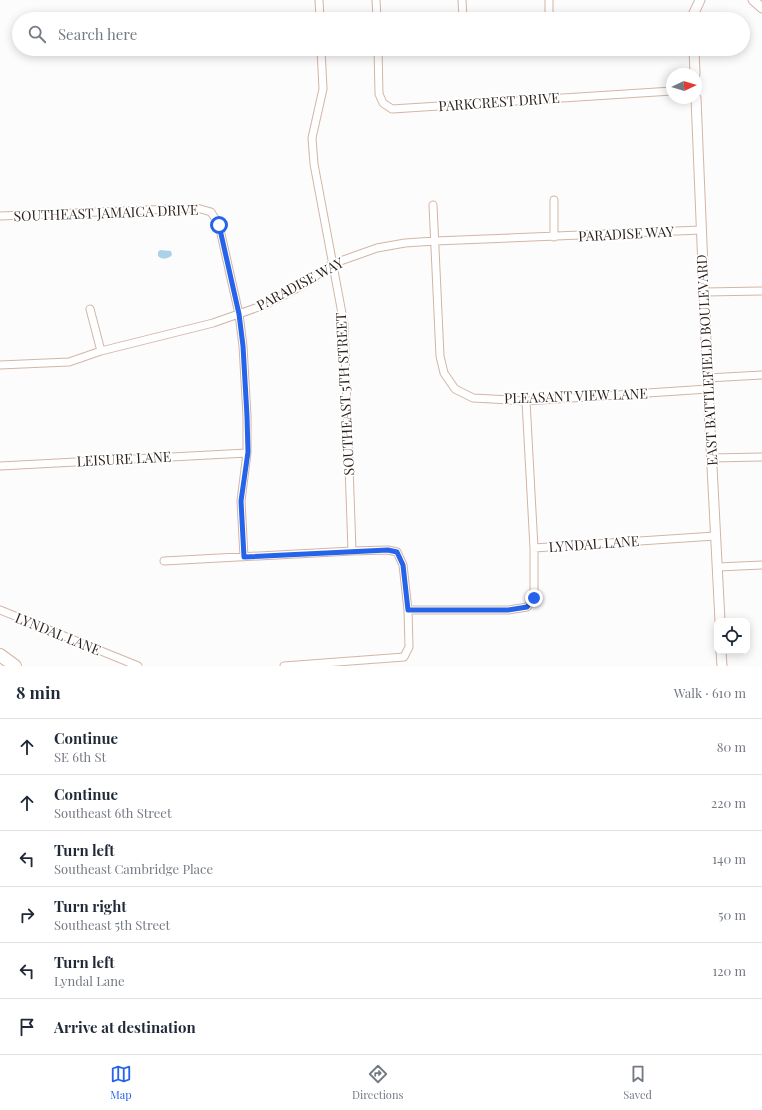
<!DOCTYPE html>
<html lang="en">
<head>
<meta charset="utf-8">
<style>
  body { margin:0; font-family:"Playfair Display",serif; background:#f6f6f7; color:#1f2937 }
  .controls { position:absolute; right:12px; bottom:12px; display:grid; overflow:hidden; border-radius:8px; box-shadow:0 2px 10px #0003 }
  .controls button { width:36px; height:36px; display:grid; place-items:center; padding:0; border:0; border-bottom:1px solid #e0e1e3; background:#fff; color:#1f2937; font:20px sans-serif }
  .compass { position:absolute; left:666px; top:68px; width:36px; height:36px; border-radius:50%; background:#fff; box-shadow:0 2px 10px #0003; rotate:86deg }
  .stop { position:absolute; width:12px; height:12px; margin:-9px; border:3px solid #2563eb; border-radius:50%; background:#fff }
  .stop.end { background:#2563eb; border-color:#fff; box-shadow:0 1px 4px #0008 }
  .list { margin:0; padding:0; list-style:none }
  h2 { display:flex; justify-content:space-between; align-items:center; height:52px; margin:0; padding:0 16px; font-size:17px }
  h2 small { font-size:13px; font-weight:400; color:#747a83 }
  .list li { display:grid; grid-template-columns:26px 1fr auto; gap:12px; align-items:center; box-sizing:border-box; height:56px; padding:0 16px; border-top:1px solid #e0e1e3 }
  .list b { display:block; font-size:15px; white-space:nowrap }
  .list p { margin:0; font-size:13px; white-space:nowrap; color:#747a83 }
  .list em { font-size:13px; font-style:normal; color:#747a83 }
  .icon { flex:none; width:22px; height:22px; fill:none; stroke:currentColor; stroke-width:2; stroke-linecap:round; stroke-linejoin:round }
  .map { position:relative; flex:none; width:762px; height:666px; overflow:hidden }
  .search { position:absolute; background:#fff; box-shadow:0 2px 10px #0003; left:12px; right:12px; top:12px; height:44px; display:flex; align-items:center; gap:10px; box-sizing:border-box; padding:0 14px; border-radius:22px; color:#747a83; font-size:15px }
  .sheet { height:388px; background:#fff }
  nav { display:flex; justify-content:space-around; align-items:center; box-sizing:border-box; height:56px; border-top:1px solid #e0e1e3; background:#fff; font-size:11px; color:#747a83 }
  nav a { display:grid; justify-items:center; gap:2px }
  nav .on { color:#2563eb }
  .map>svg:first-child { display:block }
</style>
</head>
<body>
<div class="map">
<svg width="762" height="666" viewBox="0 0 762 666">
  <rect width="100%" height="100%" fill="#fcfcfc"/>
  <path fill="#abd2e6" d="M160,250l11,1 1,4c-3,4 -10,5 -14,1v-4z"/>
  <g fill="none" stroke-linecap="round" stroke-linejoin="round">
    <defs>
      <path id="street" d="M319,0l1,19
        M376,0l1,19
        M462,0l1,19
        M549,0v19
        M321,49l2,40 -11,49 2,26 30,160 8,227
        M378,49l1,45 4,9 9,6 280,-18
        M554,200v37
        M433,205l7,151 4,17 11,16 18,9 53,3 182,-12
        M0,216l197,-8 14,4 8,13 20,89 4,32 4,70v37l-6,48 3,56
        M705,292l57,-1
        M90,309l11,42
        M0,365l69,-3 32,-11 112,-28 54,-19 38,-20 27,-20 45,-16 28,-5 30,-2 266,-11
        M707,378l55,-3
        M711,458l51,-1
        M0,466l247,-13
        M534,548l181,-12
        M164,561l188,-10 36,-1 9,2 6,13 5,45 1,37 -5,10 -120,9
        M718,567l44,-2
        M0,610l138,56
        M408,610h100l19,-3 7,-9v-50l-8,-147"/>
      <path id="secondary" d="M753,0l9,8
        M693,19v-4l7,-15
        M694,49l1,25
        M696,98l12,291 12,232
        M721,651l1,15"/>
      <path id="highway" d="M0,655l15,11"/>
    </defs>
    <use href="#street" stroke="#d3b5a6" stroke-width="9"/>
    <use href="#secondary" stroke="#d3b5a6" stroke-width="11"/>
    <use href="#highway" stroke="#d3b5a6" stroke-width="14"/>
    <use href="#street" stroke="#fff" stroke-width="7"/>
    <use href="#secondary" stroke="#fff" stroke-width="9"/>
    <use href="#highway" stroke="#fff" stroke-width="12"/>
  </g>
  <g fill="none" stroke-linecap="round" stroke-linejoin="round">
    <path stroke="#2563eb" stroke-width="5" d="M219,225l20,89 4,32 4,70 1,36 -7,49 3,56 144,-7 9,2 6,13 5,45h100l19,-3 7,-9"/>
  </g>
  <g text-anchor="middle" stroke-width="3.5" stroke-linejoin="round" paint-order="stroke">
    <g font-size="14" fill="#2a1f1a" stroke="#fff">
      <text transform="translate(499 102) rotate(-4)" y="5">PARKCREST DRIVE</text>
      <text transform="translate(106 213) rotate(-2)" y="5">SOUTHEAST JAMAICA DRIVE</text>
      <text transform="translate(626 234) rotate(-3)" y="5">PARADISE WAY</text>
      <text transform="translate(300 284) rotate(-28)" y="5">PARADISE WAY</text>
      <text transform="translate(707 360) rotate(-93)" y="5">EAST BATTLEFIELD BOULEVARD</text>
      <text transform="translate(345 394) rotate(-93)" y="5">SOUTHEAST 5TH STREET</text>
      <text transform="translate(576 396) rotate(-2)" y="5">PLEASANT VIEW LANE</text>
      <text transform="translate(124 459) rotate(-3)" y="5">LEISURE LANE</text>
      <text transform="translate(594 544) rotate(-4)" y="5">LYNDAL LANE</text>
      <text transform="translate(58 634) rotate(22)" y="5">LYNDAL LANE</text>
    </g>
  </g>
</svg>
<div class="controls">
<button><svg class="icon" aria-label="locate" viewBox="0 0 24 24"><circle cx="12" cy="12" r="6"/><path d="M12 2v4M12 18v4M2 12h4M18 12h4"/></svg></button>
</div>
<svg class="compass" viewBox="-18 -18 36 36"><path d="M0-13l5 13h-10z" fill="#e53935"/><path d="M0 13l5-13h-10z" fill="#747a83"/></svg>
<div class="stop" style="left:219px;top:225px"></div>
<div class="stop end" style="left:534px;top:598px"></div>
<div class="search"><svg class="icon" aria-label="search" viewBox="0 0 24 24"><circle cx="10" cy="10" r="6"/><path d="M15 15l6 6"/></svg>Search here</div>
</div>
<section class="sheet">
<h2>8 min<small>Walk · 610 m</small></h2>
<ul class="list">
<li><svg class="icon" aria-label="ahead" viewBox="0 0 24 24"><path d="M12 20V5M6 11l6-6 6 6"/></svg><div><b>Continue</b><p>SE 6th St</p></div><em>80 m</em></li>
<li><svg class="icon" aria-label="ahead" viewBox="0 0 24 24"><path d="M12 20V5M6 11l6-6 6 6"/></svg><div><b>Continue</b><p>Southeast 6th Street</p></div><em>220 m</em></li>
<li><svg class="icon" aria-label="left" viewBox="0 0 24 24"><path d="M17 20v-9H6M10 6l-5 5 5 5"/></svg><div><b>Turn left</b><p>Southeast Cambridge Place</p></div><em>140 m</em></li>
<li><svg class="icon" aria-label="right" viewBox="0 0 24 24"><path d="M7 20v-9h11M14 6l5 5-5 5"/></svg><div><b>Turn right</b><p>Southeast 5th Street</p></div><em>50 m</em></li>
<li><svg class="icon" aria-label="left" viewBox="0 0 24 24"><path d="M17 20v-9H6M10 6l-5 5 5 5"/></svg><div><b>Turn left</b><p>Lyndal Lane</p></div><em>120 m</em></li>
<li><svg class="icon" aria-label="arrive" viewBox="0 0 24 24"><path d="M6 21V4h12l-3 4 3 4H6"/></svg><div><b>Arrive at destination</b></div></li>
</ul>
</section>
<nav>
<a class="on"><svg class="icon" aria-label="map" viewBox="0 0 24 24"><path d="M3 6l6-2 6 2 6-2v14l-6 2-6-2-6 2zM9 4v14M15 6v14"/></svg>Map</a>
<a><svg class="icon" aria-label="directions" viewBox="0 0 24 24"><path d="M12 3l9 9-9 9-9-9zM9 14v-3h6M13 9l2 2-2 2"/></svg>Directions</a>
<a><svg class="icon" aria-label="saved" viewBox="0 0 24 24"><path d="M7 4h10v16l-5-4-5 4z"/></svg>Saved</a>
</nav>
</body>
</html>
